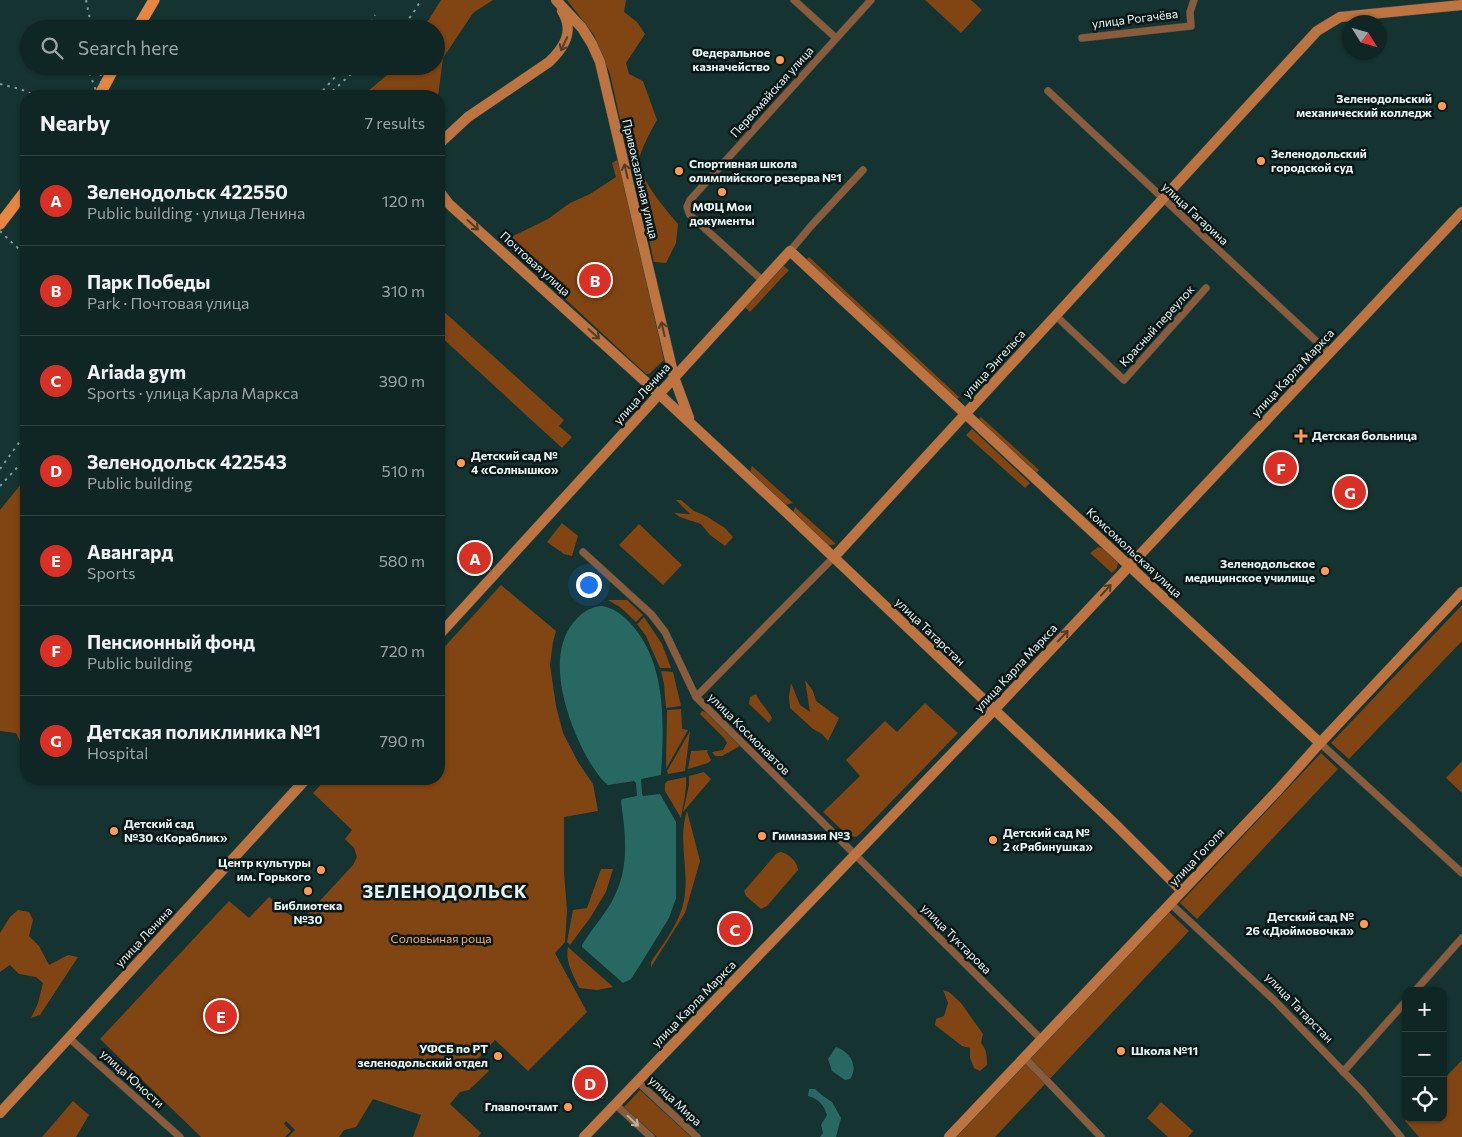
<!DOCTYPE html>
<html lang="en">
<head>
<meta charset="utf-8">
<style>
  body { margin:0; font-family:Commissioner,sans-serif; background:#1e3231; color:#f1f3f6 }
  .controls { position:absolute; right:15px; bottom:15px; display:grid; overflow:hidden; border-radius:10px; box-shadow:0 1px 4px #0004 }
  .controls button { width:45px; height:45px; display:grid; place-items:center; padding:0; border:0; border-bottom:1px solid #304341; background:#102624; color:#f1f3f6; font:25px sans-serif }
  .compass { position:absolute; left:1342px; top:15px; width:45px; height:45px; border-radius:50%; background:#102624; box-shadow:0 1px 4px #0004; rotate:127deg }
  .you { position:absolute; left:588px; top:584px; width:18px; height:18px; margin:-12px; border:4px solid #fff; border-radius:50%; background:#1a73e8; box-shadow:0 0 0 8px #1a73e833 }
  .badge { display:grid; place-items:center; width:32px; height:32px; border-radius:50%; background:#d93025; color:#fff; font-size:16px; font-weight:700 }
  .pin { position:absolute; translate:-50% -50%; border:2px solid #fff; box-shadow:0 1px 5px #0006 }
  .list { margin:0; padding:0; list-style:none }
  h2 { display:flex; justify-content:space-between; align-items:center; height:65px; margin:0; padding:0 20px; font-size:21px }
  h2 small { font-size:16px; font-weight:400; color:#9ca5a6 }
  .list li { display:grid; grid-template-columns:32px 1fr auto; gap:15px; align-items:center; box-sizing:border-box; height:90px; padding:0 20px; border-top:1px solid #304341 }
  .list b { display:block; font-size:19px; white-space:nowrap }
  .list p { margin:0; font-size:16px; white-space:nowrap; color:#9ca5a6 }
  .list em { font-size:16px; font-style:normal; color:#9ca5a6 }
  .icon { flex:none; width:28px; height:28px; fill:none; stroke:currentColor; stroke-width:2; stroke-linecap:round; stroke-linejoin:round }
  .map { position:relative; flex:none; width:1462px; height:1137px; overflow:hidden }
  .search { position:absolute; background:#102624; box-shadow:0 1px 4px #0004; left:20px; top:20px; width:425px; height:55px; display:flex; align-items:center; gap:12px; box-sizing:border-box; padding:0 18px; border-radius:28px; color:#9ca5a6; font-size:19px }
  .panel { position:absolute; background:#102624; box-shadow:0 1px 4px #0004; left:20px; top:90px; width:425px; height:695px; border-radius:20px }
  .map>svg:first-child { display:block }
</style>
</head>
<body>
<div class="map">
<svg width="1462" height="1137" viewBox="0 0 1462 1137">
  <rect width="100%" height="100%" fill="#153330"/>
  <path fill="#814413" d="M441,0h52l-20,13 -30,45 -5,38h-76l36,-30h38v-37h-13z
    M567,0h59l-2,12 13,10 8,12 -19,29 3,11 14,7 14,39c-5,9 -18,32 -18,42 1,18 28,49 39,62l-2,19 -10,20 -12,-1 -4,-18 -2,-22 -18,-57 -20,-91 -16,-39z
    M925,0h46l11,10 -21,23z
    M619,159l45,201 -15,14h-3l-143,-133 45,-22 22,-16 20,-9 26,-17 -4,-14z
    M809,257l150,140 -4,5 -150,-141z
    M781,264l8,6 -39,42 -7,-7z
    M441,309l123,111 -5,6 13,11 -10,11 -123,-113v-23z
    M981,417l58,53 -4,5 -58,-54z
    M972,429l58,54 -5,5 -59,-53z
    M752,466l41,37 -8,2 -35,-33z
    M26,478v275l-10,-20 -16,-2v-221z
    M676,500h5l13,11 12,5 19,12 8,9 -8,9 -15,-11 -9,-11 -21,-7 -6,-4 16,1z
    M795,507l41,37 -8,2 -35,-33z
    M562,523l16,13 -6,20 -8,-2 -17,-12z
    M639,524l43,41 -19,20 -44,-40z
    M1098,547l7,2 13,13 -1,6 -5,5 -22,-20z
    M501,585l55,46 -3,11 -3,23 6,41 7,27 15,29 15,22 5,27 -34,6v56l3,37 -2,32 -10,11 32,59 -59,59 -33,-31 -18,20 12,11 -20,19 -9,2 -10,12 31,29 -3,4h-65l8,-22 -48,-16 -17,28 -12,3 -5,7h-51l7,-7 -9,-9 -2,3 7,7 -6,6h-84l-101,-98 129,-138 20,17 20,-21c9,7 22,25 35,21l49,-53 4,-8 -3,-9 -9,-9 7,-9 -39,-37 13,-14h113v-126z
    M608,600h19l16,15 -7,7 -16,-15z
    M1462,605v36l-113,118 -18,-16z
    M644,617l18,27 9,24h-11l-14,-32 -9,-12z
    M661,671l12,1 8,34 -15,2 -2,-24z
    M805,680l8,11 3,10 23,17 -11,23 -6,-7 -9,-5 -23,-21 -1,-11 2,-14 9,22 10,7z
    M756,694c4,9 11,15 16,24l-3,5 -20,-19 1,-7z
    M925,703l33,30 -98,101 -4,3 -9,-2 -24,-23 37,-36 -14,-16 39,-39 12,11z
    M681,709l1,20 6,1 -22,39 1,-59z
    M702,711l6,2 32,33 -18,10h-7l-3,-4 11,-2 4,-7 -3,-5 -24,-24z
    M690,731l-5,40 -17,3 -1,-3z
    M708,750l-1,2 4,8 -3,3 -20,6 3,-18z
    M1321,753l17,16 -141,150 -17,-16z
    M1462,761v32l-16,-15z
    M704,772l7,7 -28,33 6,-27v-9z
    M686,777c1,14 -3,27 -5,41l-16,-27v-7l2,-3z
    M687,811l13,50 -15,52 -34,54v-5c14,-21 32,-43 34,-69 3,-27 -7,-56 2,-82z
    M780,852c8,1 18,10 18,18l-31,36 -6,3 -15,-13 -2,-5 32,-37z
    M601,869h12l-7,23 -16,26 -20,27 -3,-3 6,-32 14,-2z
    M18,910l11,2 4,8 -4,16 10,10 10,19 19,-10 10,2 -38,58 -9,3 7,-15 5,-20 -7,-6 -17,-3 -9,-9 -10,7v-39l10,-16z
    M1169,912l20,19 -194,206h-39z
    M568,947l45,40 -16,3 -18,-2c-6,-14 -14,-26 -11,-41z
    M943,990l6,2 12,11 22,31 -2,9c6,7 6,14 6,22l-7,6 -6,-3 -4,-10v-10l-8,-2 -27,-21 1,-6 8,-3 4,-13z
    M1462,1060v77h-43l-14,-16 2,-3h36v-38z
    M640,1090l51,47h-34l-33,-30z
    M73,1101l16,14 -13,22h-34z
    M1161,1102l32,29 -5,6h-20l-21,-19z"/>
  <path fill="#286862" d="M602,606c12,2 21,9 29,18 36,40 33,100 30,151l-20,4 1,15 1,2 17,-2 16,28v76l-7,20 -29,47 -9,14 -8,4 -41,-36v-2c9,-15 20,-27 29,-42 19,-34 15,-65 10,-102l1,-2 15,-3 -1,-13 -2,-2 -26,4c-8,-6 -13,-15 -19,-24 -20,-35 -45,-102 -16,-138 8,-10 16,-16 29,-17z
    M836,1047c14,5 23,19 14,32l-5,1 -13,-9 -4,-12z
    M809,1089h6l8,7 9,6 9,16 -5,19h-16l3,-4 -2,-8 6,-10c-3,-10 -8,-16 -19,-19z"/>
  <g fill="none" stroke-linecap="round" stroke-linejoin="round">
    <defs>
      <path id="street" d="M794,0l42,38
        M1082,38l109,-12 -1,-14 4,-12
        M1048,91l281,262
        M790,251l21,-25 52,-56
        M763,281l-73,-66 -3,-8 3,-7 181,-200
        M1055,315l69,65 82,-92
        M583,552l68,62 14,18 31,65 345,342
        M696,697l138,-140
        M1320,743l142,130
        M1170,903l105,98 87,90 39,46
        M1415,991l47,-53
        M69,1038l111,99
        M1024,1057l77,80
        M1343,1072l63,-71
        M637,1081l60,56
        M615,1104l36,33"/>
      <path id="secondary" d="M556,0l26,28 10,16 8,18 74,315 15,41
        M439,144l29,-27 81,-55c15,-14 26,-31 13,-51
        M439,191l10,13 210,190 128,119 329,312 66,66
        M834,557l483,-526 23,-14 122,-12
        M439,635l351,-384 530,492
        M0,1113l306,-334
        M584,1137l410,-427 468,-498
        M949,1137l330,-348 41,-46 142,-151"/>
      <path id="primary" d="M137,29l17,-29
        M99,96l16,-30
        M0,224l26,-34"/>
    </defs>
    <use href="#street" stroke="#324e4b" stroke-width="8"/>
    <use href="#secondary" stroke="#324e4b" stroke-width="11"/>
    <use href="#primary" stroke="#324e4b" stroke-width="12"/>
    <use href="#street" stroke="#8a5c3c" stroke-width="7"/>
    <use href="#secondary" stroke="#be7440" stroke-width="10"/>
    <use href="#primary" stroke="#e68640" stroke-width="11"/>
    <path stroke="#839a97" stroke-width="2" stroke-dasharray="2.5 5" stroke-linecap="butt" d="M86,0l6,29
      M368,29l7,-14
      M399,29l13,-14 9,-15
      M87,66l11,30
      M100,66l2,30
      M0,84l20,5 17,7
      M318,96l27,-30
      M327,96l33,-30
      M0,231l26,25
      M0,469l26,-36
      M0,486l26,-28"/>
  </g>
  <defs><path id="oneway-shaft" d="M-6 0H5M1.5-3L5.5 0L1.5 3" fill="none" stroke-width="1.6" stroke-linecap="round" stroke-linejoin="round" transform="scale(1.25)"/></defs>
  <g stroke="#533d27">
    <use href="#oneway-shaft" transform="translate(564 44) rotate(115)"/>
    <use href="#oneway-shaft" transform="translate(626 171) rotate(-103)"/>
    <use href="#oneway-shaft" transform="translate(473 225) rotate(42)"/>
    <use href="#oneway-shaft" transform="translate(663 329) rotate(-103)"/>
    <use href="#oneway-shaft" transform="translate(594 334) rotate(42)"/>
    <use href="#oneway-shaft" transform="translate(1106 590) rotate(-47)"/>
    <use href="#oneway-shaft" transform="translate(1063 636) rotate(-47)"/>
  </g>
  <use stroke="#bcb1a1" href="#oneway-shaft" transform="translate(633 1121) rotate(43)"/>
  <g fill="#fe9c57" stroke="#0b1817" stroke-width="2">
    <circle cx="780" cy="60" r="5"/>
    <circle cx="1442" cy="106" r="5"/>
    <circle cx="1261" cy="161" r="5"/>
    <circle cx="679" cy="171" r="5"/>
    <circle cx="722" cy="192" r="5"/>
    <path d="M1298.5 428.5h5v5h5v5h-5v5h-5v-5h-5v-5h5z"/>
    <circle cx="461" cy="463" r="5"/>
    <circle cx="1325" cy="571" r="5"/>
    <circle cx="114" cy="831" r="5"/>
    <circle cx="762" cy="836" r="5"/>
    <circle cx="993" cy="840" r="5"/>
    <circle cx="321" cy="870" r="5"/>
    <circle cx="308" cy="891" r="5"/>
    <circle cx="1364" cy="924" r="5"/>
    <circle cx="1121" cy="1051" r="5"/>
    <circle cx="498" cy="1056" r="5"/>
    <circle cx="568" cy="1107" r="5"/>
  </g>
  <g text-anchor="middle" stroke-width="5" stroke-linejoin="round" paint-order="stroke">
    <g font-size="12" fill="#e5f6f4" stroke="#0b1817">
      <text transform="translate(1135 19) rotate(-7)" y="4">улица Рогачёва</text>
      <text transform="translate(772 92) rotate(-48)" y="4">Первомайская улица</text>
      <text transform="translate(640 179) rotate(77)" y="4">Привокзальная улица</text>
      <text transform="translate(1195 214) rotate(43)" y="4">улица Гагарина</text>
      <text transform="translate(535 264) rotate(42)" y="4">Почтовая улица</text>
      <text transform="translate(1157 326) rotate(-48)" y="4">Красный переулок</text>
      <text transform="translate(994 364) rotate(-48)" y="4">улица Энгельса</text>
      <text transform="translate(1293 373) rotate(-47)" y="4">улица Карла Маркса</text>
      <text transform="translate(642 394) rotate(-48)" y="4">улица Ленина</text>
      <text transform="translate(1134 553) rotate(43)" y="4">Комсомольская улица</text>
      <text transform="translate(930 632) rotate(44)" y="4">улица Татарстан</text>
      <text transform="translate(1016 668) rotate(-47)" y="4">улица Карла Маркса</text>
      <text transform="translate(749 734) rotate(45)" y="4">улица Космонавтов</text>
      <text transform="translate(1197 857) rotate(-47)" y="4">улица Гоголя</text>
      <text transform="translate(144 937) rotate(-47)" y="4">улица Ленина</text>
      <text transform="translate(956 939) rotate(45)" y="4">улица Туктарова</text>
      <text transform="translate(694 1004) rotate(-46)" y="4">улица Карла Маркса</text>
      <text transform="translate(1299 1008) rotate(46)" y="4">улица Татарстан</text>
      <text transform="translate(132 1079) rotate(42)" y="4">улица Юности</text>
      <text transform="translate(675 1101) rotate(43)" y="4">улица Мира</text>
    </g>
    <g font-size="12" font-weight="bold" fill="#e5f6f4" stroke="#0b1817" text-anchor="start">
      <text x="770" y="57" text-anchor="end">Федеральное<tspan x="770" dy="14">казначейство</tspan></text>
      <text x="1432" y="103" text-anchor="end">Зеленодольский<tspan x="1432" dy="14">механический колледж</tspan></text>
      <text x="1271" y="158">Зеленодольский<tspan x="1271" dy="14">городской суд</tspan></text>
      <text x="689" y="168">Спортивная школа<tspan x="689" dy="14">олимпийского резерва №1</tspan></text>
      <text x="722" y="211" text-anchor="middle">МФЦ Мои<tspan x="722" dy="14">документы</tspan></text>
      <text x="1312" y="440">Детская больница</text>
      <text x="471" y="460">Детский сад №<tspan x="471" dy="14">4 «Солнышко»</tspan></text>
      <text x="1315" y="568" text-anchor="end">Зеленодольское<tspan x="1315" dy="14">медицинское училище</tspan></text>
      <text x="124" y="828">Детский сад<tspan x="124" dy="14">№30 «Кораблик»</tspan></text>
      <text x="1003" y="837">Детский сад №<tspan x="1003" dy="14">2 «Рябинушка»</tspan></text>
      <text x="772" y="840">Гимназия №3</text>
      <text x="311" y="867" text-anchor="end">Центр культуры<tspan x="311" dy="14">им. Горького</tspan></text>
      <text x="308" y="910" text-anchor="middle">Библиотека<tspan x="308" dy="14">№30</tspan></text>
      <text x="1354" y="921" text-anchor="end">Детский сад №<tspan x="1354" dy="14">26 «Дюймовочка»</tspan></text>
      <text x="488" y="1053" text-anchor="end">УФСБ по РТ<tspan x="488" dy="14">зеленодольский отдел</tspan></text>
      <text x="1131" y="1055">Школа №11</text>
      <text x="558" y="1111" text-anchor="end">Главпочтамт</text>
    </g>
    <g font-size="12" fill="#f8ac7a" stroke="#0b1817">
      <text x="441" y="943">Соловьиная роща</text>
    </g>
    <g font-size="18" font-weight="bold" letter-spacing="1" fill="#e5f6f4" stroke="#0b1817">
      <text x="445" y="898">ЗЕЛЕНОДОЛЬСК</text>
    </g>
  </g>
</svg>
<div class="controls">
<button>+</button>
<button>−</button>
<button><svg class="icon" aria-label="locate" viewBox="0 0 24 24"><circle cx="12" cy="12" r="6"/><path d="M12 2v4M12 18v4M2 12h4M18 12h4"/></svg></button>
</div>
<svg class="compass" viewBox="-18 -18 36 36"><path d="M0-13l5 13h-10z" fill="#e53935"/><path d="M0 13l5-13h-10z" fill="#9ca5a6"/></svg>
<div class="you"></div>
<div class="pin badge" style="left:475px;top:558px">A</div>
<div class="pin badge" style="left:595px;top:280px">B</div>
<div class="pin badge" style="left:735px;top:929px">C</div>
<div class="pin badge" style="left:590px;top:1083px">D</div>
<div class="pin badge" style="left:221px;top:1016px">E</div>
<div class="pin badge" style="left:1281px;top:468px">F</div>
<div class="pin badge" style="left:1350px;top:492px">G</div>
<div class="search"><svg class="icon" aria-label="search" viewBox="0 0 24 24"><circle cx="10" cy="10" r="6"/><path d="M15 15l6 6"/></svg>Search here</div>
<section class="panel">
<h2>Nearby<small>7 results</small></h2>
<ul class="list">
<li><span class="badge">A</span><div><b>Зеленодольск 422550</b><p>Public building · улица Ленина</p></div><em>120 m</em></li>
<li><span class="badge">B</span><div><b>Парк Победы</b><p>Park · Почтовая улица</p></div><em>310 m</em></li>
<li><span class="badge">C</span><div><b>Ariada gym</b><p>Sports · улица Карла Маркса</p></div><em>390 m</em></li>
<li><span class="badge">D</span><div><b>Зеленодольск 422543</b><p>Public building</p></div><em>510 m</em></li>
<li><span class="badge">E</span><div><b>Авангард</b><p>Sports</p></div><em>580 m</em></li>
<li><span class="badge">F</span><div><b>Пенсионный фонд</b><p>Public building</p></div><em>720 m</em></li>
<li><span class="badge">G</span><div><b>Детская поликлиника №1</b><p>Hospital</p></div><em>790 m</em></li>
</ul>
</section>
</div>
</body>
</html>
